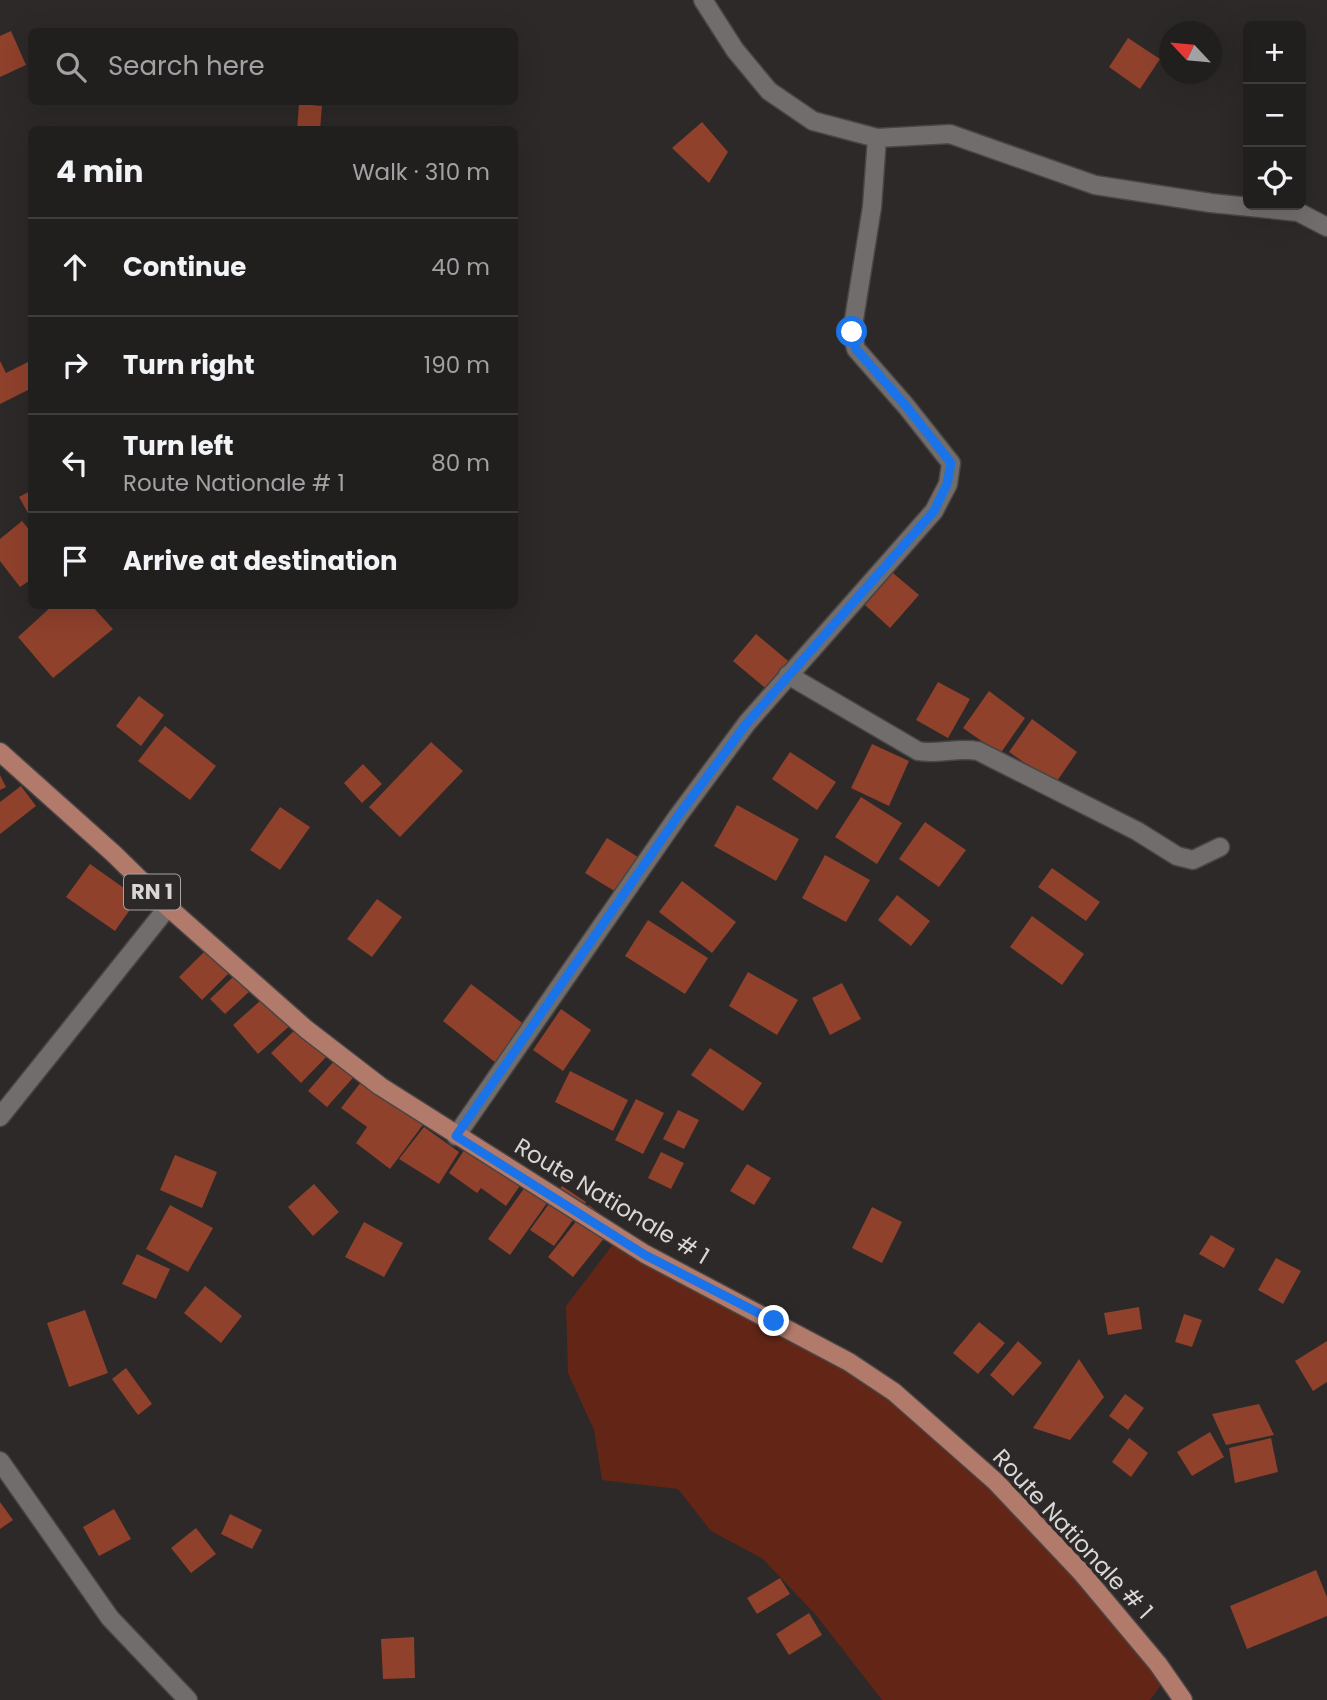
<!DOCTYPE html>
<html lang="en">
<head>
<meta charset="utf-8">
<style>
  body { margin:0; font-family:Poppins,sans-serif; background:#292727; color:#f1f3f6 }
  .controls { position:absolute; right:21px; top:21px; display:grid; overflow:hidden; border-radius:10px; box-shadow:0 7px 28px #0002 }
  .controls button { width:63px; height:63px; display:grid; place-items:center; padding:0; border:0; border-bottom:2px solid #3e3d3c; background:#211f1e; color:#f1f3f6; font:35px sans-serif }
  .compass { position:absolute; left:1159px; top:21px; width:63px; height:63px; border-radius:50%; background:#211f1e; box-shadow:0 7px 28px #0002; rotate:296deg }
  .stop { position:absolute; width:21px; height:21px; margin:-16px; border:5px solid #1a73e8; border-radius:50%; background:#fff }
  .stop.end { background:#1a73e8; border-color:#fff; box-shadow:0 2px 7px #0008 }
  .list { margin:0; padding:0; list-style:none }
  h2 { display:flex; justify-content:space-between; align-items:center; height:91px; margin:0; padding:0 28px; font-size:30px }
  h2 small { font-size:23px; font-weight:400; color:#a2a2a4 }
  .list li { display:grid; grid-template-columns:46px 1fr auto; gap:21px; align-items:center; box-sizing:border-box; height:98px; padding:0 28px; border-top:2px solid #3e3d3c }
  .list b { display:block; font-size:26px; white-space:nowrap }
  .list p { margin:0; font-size:23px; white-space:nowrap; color:#a2a2a4 }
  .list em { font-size:23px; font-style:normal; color:#a2a2a4 }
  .icon { flex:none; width:38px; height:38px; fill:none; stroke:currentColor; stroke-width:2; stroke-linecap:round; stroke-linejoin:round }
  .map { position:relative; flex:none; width:1327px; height:1700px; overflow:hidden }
  .search { position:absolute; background:#211f1e; box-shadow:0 7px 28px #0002; left:28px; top:28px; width:490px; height:77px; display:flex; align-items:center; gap:18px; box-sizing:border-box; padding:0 24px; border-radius:10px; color:#a2a2a4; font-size:26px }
  .panel { position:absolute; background:#211f1e; box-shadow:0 7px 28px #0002; left:28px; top:126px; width:490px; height:483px; border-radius:10px }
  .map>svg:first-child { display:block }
</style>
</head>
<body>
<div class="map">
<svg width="1327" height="1700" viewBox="0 0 1327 1700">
  <rect width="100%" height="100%" fill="#2c2928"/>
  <path fill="#632616" d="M621,1234l74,36 150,81 148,114 98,109 77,101 -18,25h-268l-66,-85 -53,-56 -52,-28 -33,-42 -76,-9 -8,-50 -26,-57 -2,-67z"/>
  <path fill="#8f412c" d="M11,31l15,34 -26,12v-41z
    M1128,38l32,21 -20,30 -31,-22z
    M299,104l23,2 -2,24h-23z
    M702,122l26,30 -19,31 -37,-35z
    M32,360v28l-32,16v-43l6,12z
    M32,490v30l-13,-23z
    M22,521l10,12v46l-12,8 -20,-26v-22z
    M893,573l26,22 -29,33 -25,-23z
    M52,606h40l21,23 -60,49 -35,-41z
    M756,634l37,31 -23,27 -37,-31z
    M938,682l32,17 -22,39 -32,-18z
    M989,691l36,27 -25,36 -37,-26z
    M139,696l25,19 -23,31 -25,-20z
    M1032,719l45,33 -22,32 -46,-32z
    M165,726l51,40 -26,34 -52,-39z
    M431,742l32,29 -63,66 -31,-30z
    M872,744l37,17 -20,45 -38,-18z
    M790,752l46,30 -19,28 -45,-31z
    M363,764l19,20 -20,19 -18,-20z
    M0,775l6,12 -6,3z
    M21,786l15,20 -36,28v-32z
    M861,797l41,26 -25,41 -42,-27z
    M737,805l62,34 -23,42 -62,-35z
    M280,807l30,20 -30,43 -30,-20z
    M925,822l41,28 -27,37 -40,-28z
    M607,838l31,19 -22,35 -31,-19z
    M825,855l45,25 -24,42 -44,-24z
    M90,864l48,34 -23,33 -49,-34z
    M1052,868l48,34 -14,19 -48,-34z
    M682,881l54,41 -24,31 -53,-41z
    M897,895l33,26 -19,25 -33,-26z
    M377,899l25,18 -30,40 -25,-18z
    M1032,916l52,38 -22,31 -52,-38z
    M648,920l60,38 -23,36 -60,-38z
    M210,946l23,23 -31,31 -23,-23z
    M748,972l50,28 -21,35 -48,-29z
    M235,975l15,16 -25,23 -15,-15z
    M842,983l19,36 -31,16 -18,-37z
    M471,984l54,41 -29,38 -53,-42z
    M269,993l25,29 -36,32 -25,-29z
    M561,1009l30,21 -28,41 -30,-21z
    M302,1023l29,29 -30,31 -30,-30z
    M710,1048l52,35 -19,28 -52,-36z
    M341,1053l19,17 -33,37 -19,-16z
    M570,1071l58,29 -15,31 -58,-29z
    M368,1073l60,45 -38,51 -34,-26 11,-16 -26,-19z
    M636,1099l28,14 -21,41 -28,-14z
    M678,1110l21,10 -15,29 -21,-10z
    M424,1127l35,25 -20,32 -40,-25z
    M475,1134l55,37 -24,35 -25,-18 -4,5 -28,-20z
    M661,1152l23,11 -13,26 -23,-11z
    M175,1155l42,17 -15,36 -42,-18z
    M747,1164l24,14 -17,27 -24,-14z
    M530,1180l22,16 -42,59 -22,-16z
    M314,1184l25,28 -26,24 -25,-29z
    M562,1186l24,16 -32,44 -24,-16z
    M170,1205l43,23 -25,44 -42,-23z
    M589,1205l25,21 -41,51 -25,-20z
    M872,1207l30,15 -20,41 -30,-15z
    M364,1222l39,21 -19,34 -39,-20z
    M1211,1235l24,14 -11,19 -25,-14z
    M137,1254l33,15 -14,30 -34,-15z
    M1276,1258l25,13 -18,33 -25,-14z
    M205,1286l37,30 -21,27 -37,-30z
    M1139,1307l3,22 -34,6 -4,-22z
    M85,1310l23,63 -39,14 -22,-64z
    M1184,1314l18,6 -10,27 -17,-5z
    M979,1322l26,21 -27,31 -25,-21z
    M1018,1341l24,22 -29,33 -23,-21z
    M1327,1341v41l-14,9 -18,-30z
    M1079,1359l25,38 -34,43 -37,-12z
    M126,1368l26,36 -14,11 -26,-36z
    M1125,1394l19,14 -16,22 -19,-14z
    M1259,1404l15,31 -48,10 -14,-31z
    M1210,1432l14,25 -32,19 -15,-24z
    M1129,1438l19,15 -17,24 -19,-15z
    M1271,1438l7,34 -43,11 -6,-35z
    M0,1502l13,18 -13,9z
    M114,1509l17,30 -32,17 -16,-29z
    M230,1514l32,16 -10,19 -31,-15z
    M196,1528l20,26 -25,19 -20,-25z
    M1316,1570l11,27v19l-80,33 -17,-43z
    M780,1578l10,16 -33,20 -10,-16z
    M809,1613l13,22 -33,20 -13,-21z
    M414,1637l1,41 -32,1 -2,-40z"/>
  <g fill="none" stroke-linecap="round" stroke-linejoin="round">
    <defs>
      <path id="street" d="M703,0l32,50 34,41 44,30 64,17 73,-4 145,51 116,18 87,9 29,15
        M788,675l130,76c20,4 39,-4 60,0l159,80 40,25 16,4 27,-13
        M0,1117l168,-210
        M456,1136l222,-320 69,-93 187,-212 14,-27 3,-21 -45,-57 -50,-57 -4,-17 20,-125 5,-69
        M0,1461l110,157 78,82"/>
      <path id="primary" d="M0,752l114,102 54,53 138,122 74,57 265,168 204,108 45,30 102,90 85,90 77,92 25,36"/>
    </defs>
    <use href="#street" stroke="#484544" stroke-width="21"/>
    <use href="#primary" stroke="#484544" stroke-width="21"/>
    <use href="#street" stroke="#716d6c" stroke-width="18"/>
    <use href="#primary" stroke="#b27a6b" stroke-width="18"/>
  </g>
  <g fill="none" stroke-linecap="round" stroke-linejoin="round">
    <path stroke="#1a73e8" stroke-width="9" d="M774,1321l-129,-66 -189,-119 222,-320 69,-93 187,-212 13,-27 4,-21 -45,-57 -50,-57 -4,-17"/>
  </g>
  <g text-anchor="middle" stroke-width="7" stroke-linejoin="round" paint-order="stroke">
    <rect fill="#2c2928" stroke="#a5a3a2" stroke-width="2" x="124" y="874.5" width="56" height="35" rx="5"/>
    <g font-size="21" font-weight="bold" fill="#d9d7d6">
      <text x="152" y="899">RN 1</text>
    </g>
    <g font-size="23" fill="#d9d7d6" stroke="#2c2928">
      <text transform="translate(612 1201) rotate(31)" y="8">Route Nationale # 1</text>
      <text transform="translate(1073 1534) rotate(47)" y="8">Route Nationale # 1</text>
    </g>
  </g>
</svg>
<div class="controls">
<button>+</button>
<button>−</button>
<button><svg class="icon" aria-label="locate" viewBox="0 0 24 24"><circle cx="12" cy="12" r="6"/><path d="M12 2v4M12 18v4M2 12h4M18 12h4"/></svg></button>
</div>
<svg class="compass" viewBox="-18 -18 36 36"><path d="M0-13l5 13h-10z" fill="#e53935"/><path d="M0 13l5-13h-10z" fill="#a2a2a4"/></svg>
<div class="stop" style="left:852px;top:332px"></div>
<div class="stop end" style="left:774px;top:1321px"></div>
<div class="search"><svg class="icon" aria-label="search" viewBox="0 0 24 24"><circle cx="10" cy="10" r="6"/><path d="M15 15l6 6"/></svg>Search here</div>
<section class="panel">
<h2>4 min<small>Walk · 310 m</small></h2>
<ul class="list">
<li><svg class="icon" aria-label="ahead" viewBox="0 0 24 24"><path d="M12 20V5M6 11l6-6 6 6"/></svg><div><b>Continue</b></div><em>40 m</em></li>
<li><svg class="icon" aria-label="right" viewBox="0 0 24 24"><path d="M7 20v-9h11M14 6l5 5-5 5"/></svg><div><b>Turn right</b></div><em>190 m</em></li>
<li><svg class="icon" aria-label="left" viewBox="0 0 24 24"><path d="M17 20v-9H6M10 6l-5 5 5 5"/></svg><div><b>Turn left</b><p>Route Nationale # 1</p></div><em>80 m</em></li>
<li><svg class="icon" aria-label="arrive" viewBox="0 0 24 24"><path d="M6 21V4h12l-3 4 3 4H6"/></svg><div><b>Arrive at destination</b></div></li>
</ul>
</section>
</div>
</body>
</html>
